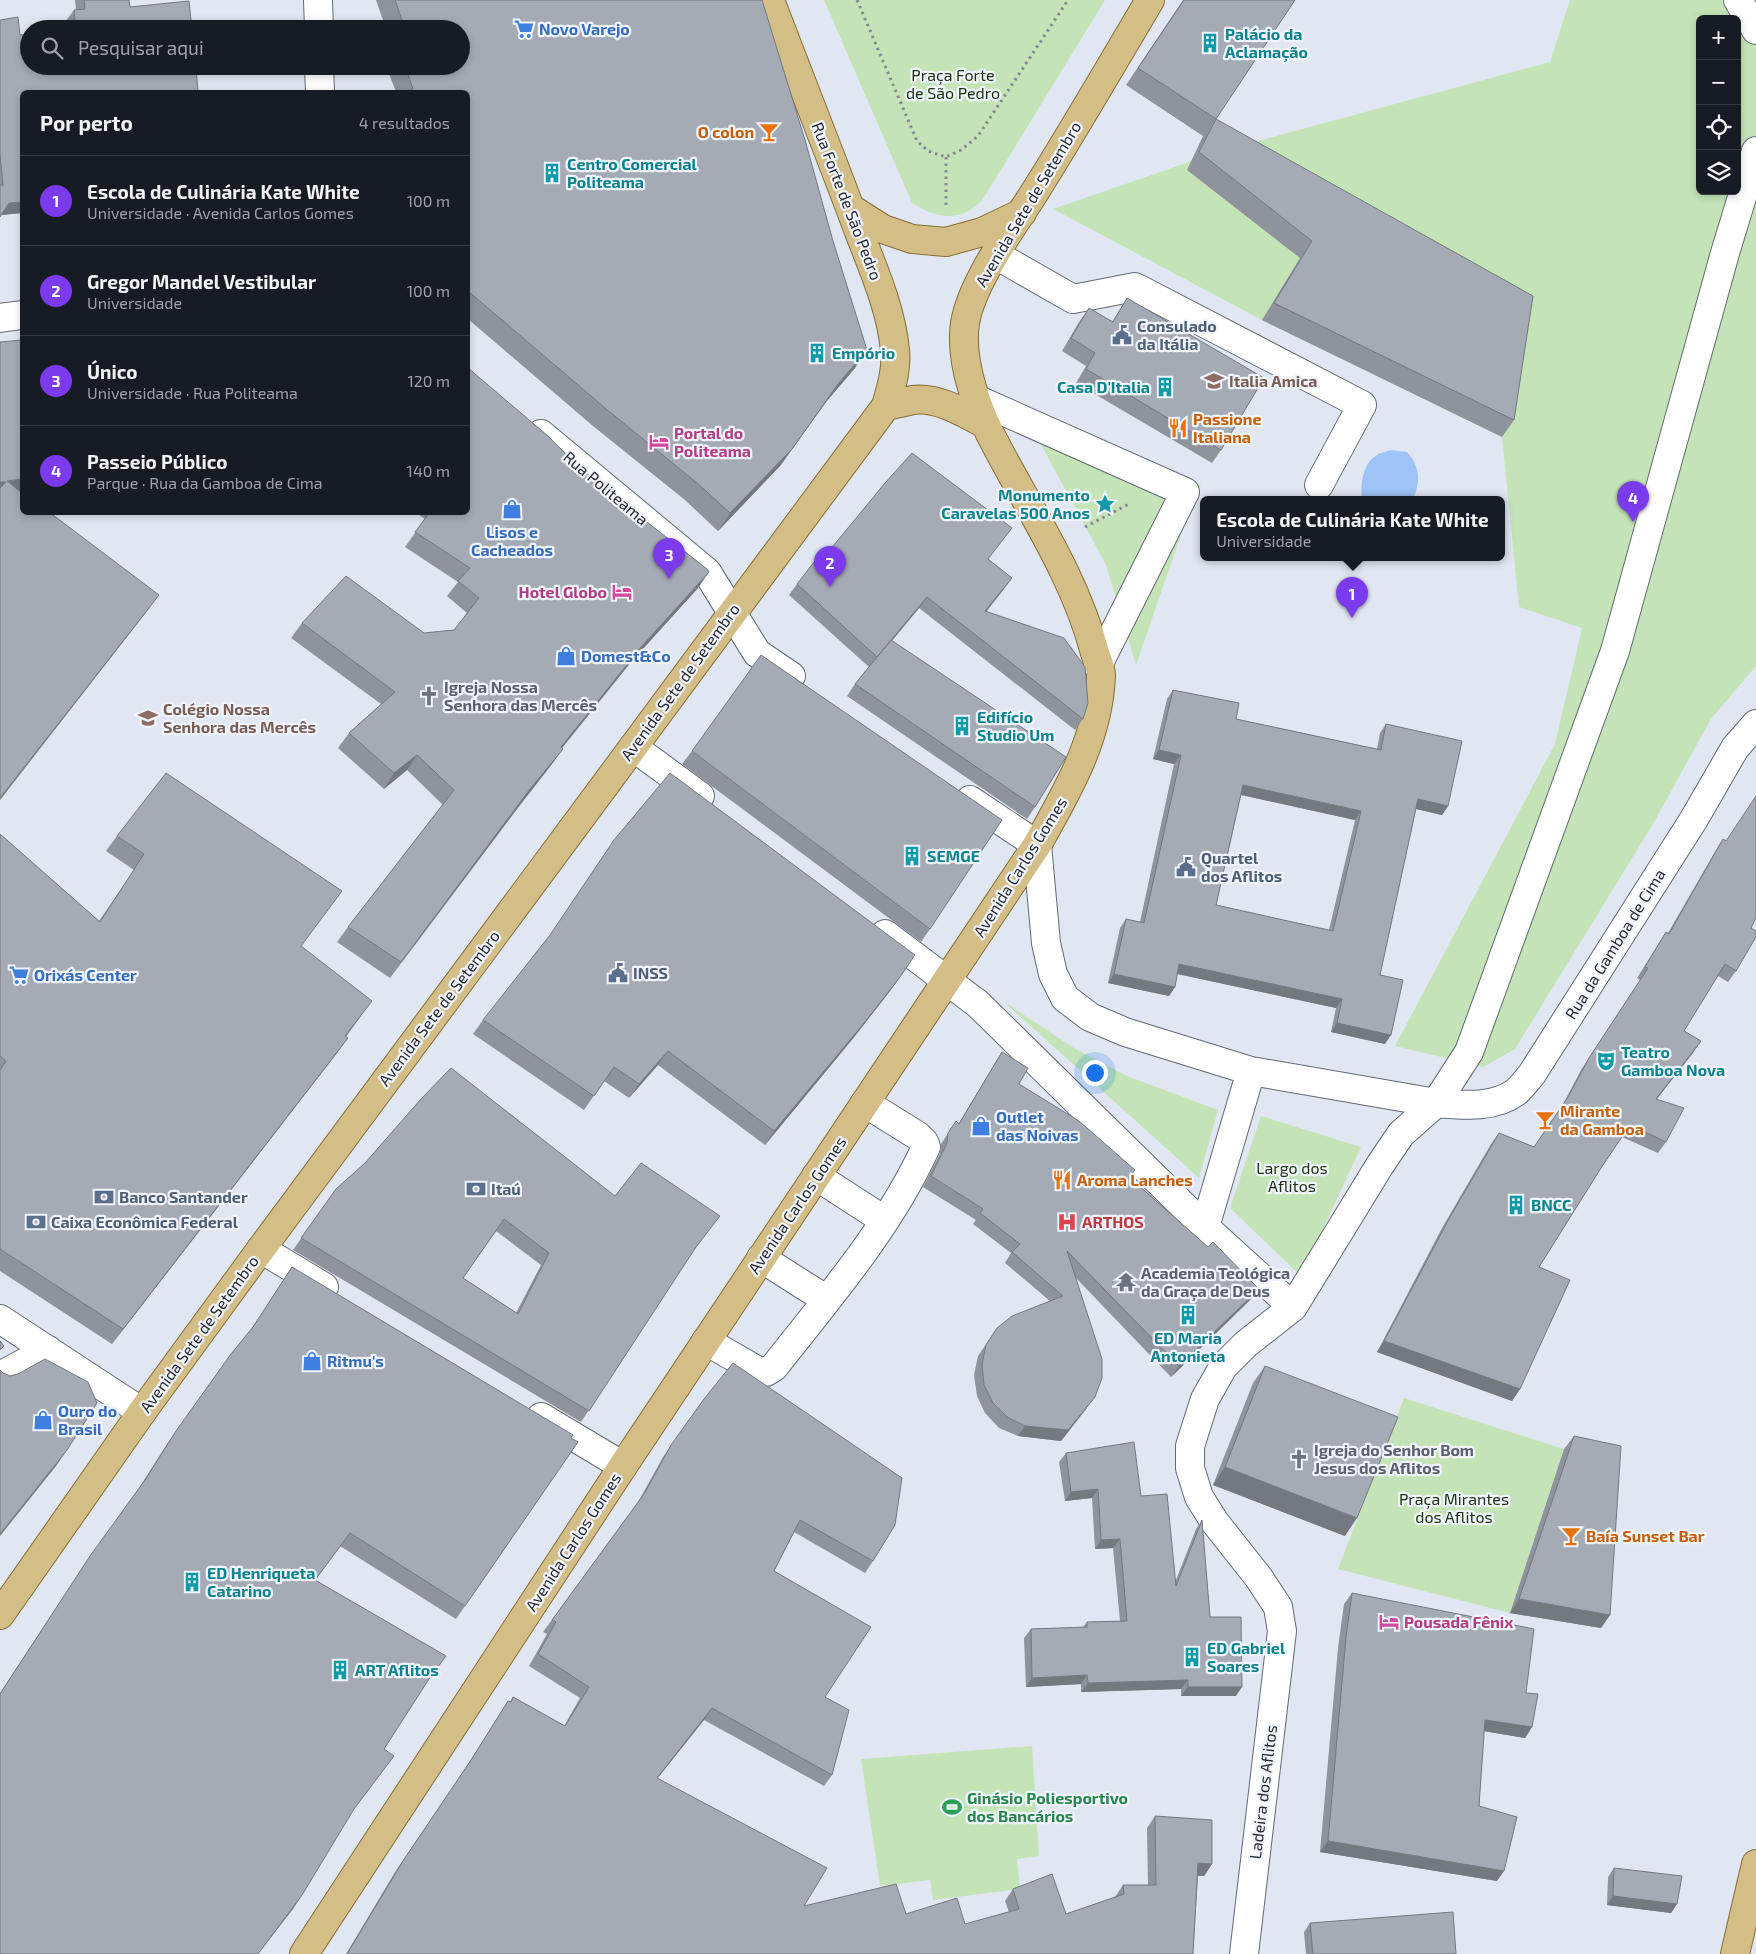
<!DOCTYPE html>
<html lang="pt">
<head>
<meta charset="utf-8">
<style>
  body { margin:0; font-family:"Exo 2",sans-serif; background:#242831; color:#f1f3f6 }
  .controls { position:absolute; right:15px; top:15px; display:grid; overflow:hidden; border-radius:8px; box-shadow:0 2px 8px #0003 }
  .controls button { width:45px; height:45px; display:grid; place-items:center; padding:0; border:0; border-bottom:1px solid #363941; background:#171b24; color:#f1f3f6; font:25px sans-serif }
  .you { position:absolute; left:1094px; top:1072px; width:18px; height:18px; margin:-12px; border:4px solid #fff; border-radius:50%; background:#1a73e8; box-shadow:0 0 0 8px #1a73e833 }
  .badge { display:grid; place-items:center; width:32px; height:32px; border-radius:50%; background:#7c3aed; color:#fff; font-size:16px; font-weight:700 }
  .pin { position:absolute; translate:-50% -41px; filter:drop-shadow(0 1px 2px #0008) }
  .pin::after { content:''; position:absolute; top:26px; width:18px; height:15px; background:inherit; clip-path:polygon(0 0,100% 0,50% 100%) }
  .popup { position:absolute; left:1200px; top:496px; width:305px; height:65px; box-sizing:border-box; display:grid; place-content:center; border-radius:8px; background:#171b24; filter:drop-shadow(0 1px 4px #0005); font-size:16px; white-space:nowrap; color:#9ea1a6 }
  .popup b { font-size:19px; color:#f1f3f6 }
  .popup::after { content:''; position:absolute; left:50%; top:100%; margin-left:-10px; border:10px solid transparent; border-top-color:#171b24 }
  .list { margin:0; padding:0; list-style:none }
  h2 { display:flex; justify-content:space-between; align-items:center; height:65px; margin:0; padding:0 20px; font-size:21px }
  h2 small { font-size:16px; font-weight:400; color:#9ea1a6 }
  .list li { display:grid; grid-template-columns:32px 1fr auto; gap:15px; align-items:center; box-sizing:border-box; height:90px; padding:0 20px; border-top:1px solid #363941 }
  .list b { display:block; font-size:19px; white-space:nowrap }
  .list p { margin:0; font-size:16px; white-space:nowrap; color:#9ea1a6 }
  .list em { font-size:16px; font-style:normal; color:#9ea1a6 }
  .icon { flex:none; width:28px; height:28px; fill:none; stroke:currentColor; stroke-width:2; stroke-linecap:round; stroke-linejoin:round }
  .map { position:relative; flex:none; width:1756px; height:1954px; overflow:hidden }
  .search { position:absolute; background:#171b24; box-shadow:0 2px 8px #0003; left:20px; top:20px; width:450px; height:55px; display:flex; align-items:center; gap:12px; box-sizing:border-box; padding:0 18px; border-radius:28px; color:#9ea1a6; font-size:19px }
  .panel { position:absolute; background:#171b24; box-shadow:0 2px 8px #0003; left:20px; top:90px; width:450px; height:425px; border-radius:8px }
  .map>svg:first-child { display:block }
</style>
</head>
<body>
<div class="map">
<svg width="1756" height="1954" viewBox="0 0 1756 1954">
  <rect width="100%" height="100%" fill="#e1e7f2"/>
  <path fill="#c4e4b7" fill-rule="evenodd" d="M824,0h281l-122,199c-22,24 -45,20 -71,4z
    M1570,0h186v666l-45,53 -58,105 -138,225 -32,18 -88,-21 160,-302 27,-116 -63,-21 -17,-170 -240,-117 -209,-111 168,-58 329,-89zM1700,19h37v172h-37z
    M1018,402l78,42 105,41 -7,12 -58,168 -30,-100z
    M1003,1001l71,47 53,28 91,34 -19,68z
    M1261,1116l100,31 -60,129 -71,-68z
    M1404,1398l160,51 -54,164 -172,-44z
    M1032,1746l7,110 -22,3 3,30 -87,11 -3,-20 -50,6 -19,-127z"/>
  <path fill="#9ec3f7" d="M1390,450l17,2c13,14 14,30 6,47h-51c-2,-13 1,-34 12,-42 5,-4 11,-5 16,-7z"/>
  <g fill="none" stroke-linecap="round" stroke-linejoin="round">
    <defs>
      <path id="minor" d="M318,0l1,29
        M1738,0l18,30
        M319,66l1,26
        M1756,151l-31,102 -110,398 -146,401 -33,51c26,2 57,6 80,-11 6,-5 11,-12 16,-18l162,-255 41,-71 21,-24
        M996,255l77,44 62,-12 227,118 -43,80
        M0,318l22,-3
        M976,399l209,93 -87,173
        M541,434l166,138 50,81 34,23
        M633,747l67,49
        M970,800l67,45 9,98 7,31 12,24 25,19 35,15 126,39 185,32 -35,31 -21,31 -87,142 -47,37 -23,23 -18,32 -15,47v22l9,29 15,24 45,57 19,29 4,24 -38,323
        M885,934l93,70 227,223 88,80
        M816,1176l68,44
        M1205,1227l46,-156
        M261,1249l63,38
        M761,1258l66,42
        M0,1319l142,93
        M706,1341l54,31h6l8,-5c55,-70 115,-139 152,-220l-2,-5 -6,-6 -53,-33
        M0,1376l48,-26
        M541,1417l82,49"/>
      <path id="major" d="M850,208l33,21 29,10 34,3 36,-10 40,-19
        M886,406c9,-2 18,-4 27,-6 24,-3 50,12 70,23
        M0,1615l142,-203 119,-163 625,-843c5,-18 11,-36 9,-56 -4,-43 -24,-86 -39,-126 -28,-75 -58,-150 -86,-224
        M304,1954l319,-488 414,-621c30,-53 62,-107 64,-170 0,-7 -4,-15 -6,-22 -19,-73 -62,-138 -97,-204 -19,-34 -39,-86 -33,-126 7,-42 48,-96 71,-133 39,-62 76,-126 114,-190
        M1735,1954l21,-90"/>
    </defs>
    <use href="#minor" stroke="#636872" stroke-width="30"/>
    <use href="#major" stroke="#856e34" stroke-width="30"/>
    <path stroke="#858991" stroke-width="3" stroke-dasharray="2.5 4" stroke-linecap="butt" d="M857,0l60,141 11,10 18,6 15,-7 17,-14 90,-136
      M946,157v52
      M1085,527l44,-23"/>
    <use href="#minor" stroke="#fff" stroke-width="28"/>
    <use href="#major" stroke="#d4be88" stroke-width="28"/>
  </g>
  <path fill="#8e939c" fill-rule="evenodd" d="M75,0h54l1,7 62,22h-126l-1,-7 9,-12h2z
    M376,0h386l93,368 -29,34 -46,64 -62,65 -33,-31 -92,-74 -125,-107v-227h-72l-10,-26h75v-37h-75z
    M1183,0h112l-79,119 298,301 -12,17 -240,-117 38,-62 -113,-88 16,-34 -77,-51z
    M0,20l20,15 2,57v121l-21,2 -1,2z
    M1127,298l94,152 -9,13 -136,-80 10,-17 -24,-15 17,-29 10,-14 23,14z
    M415,512h53l230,76 -67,74 -69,86 -10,16 -32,41 -130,173 -53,-36 11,-15 95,-122 -36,-35 -23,19 -46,-41 11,-15 32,-29 -90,-66 11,-15 122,10 30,-3 13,-17 -20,-17 11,-14 -53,-35 20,-28z
    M829,551l160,8 15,30 -18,22 97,108 -8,11 -156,-122 -27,33 143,166 -8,12 -180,-123 8,-12 14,-17 -80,-72 8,-11z
    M1173,690l63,29 141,30 3,-16 6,-9 62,82 -6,9 -26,-6 -36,166 5,69 -54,-12 5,-24 -159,-34 -2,13 -6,9 -61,-13 12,-55 6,-9 14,3 34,-158 -21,-5 14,-60zM1241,795l114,25 -26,110 -113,-25z
    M692,751l238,178 -9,13 -239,-178z
    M0,834l99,87 35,-51 -28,-19 11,-15 185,111 59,69 -15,21 -9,16 -225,291 -112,-73z
    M1723,839l28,89 -15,43 -8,11 -10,-6 -34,55 17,10 -44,58 9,43 -8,11 -36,-16 -21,31 -62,99 -19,122 -8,12 -135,-49 65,-124 49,-84 8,-11 35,14 27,-39 20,-38 59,-90 -3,-2 22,-35 7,-11 2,1 48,-83z
    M900,977l-10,14 -35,45 -90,109 -107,-80 -29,33 -25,-17 -20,29 -111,-76 10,-14z
    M1002,1052l17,32 111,93 78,70 51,42 -8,10 -80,78 -95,-99 11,130 -26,33 -43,-5 -19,-8 -14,-15 -8,-17 -3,-21 4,-19 19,-28 53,-27 -45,-38 6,-10 -38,-29 3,-4 -53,-33 17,-33 1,-10 15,-23 3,2 36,-60z
    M336,1189l279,7 96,31 -19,26 -111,169 -288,-172zM496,1231l45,34 -25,48 -53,-35z
    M292,1267l286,175 -122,177 -116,-73 -25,35 122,88 -13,17 -40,63v20l-33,44 -49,82 -44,59h-258v-261l81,-123 56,-79 30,-47 64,-90 19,-23z
    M1265,1366l80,170 -132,-51 40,-102z
    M704,1399l169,162 -8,12 -71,-41 -20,39 51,126 7,78 -8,11 -120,-66 -47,59 147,127 102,8 59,10 44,-12 -4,-11 8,-12 53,25 49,-17 8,-12h25l-1,-57 8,-12 57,48 -8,12h-6l-5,78h-847l49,-82 70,-103 43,-68 2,1 3,-5 51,29 16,-28 -51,-32 18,-32 -4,-2 94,-128 26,-47z
    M1574,1436l36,179 -9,13 -91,-15 54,-164z
    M1066,1453l75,43 35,84 20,-51 6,-9 8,97 26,79h-55v-7l-100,3v-8l-55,3 -2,-49 7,-9 52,-2 4,-5 33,-1 -7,-73 -18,1 -3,-51 -27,3 -6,-39z
    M1352,1593l174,100 6,34 -7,11 -41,-7 -5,75 18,75 -177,-29 18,-204 6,-44z
    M1614,1868l63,36 -6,9 -64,-8 1,-28z
    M1310,1923l146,31h-150l-2,-22z"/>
  <path fill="#74787f" d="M22,202v11l-21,2 8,-12z
    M867,350l-12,18 -29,34 -46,64 -62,65 12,-18z
    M22,479v14l-15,-12z
    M0,482h6l-6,8z
    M709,572l-11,16 -67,74 -81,101 11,-16 81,-101z
    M1012,578l-8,11 -26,33 7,-11z
    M159,595l-11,15 -148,190v-2z
    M927,597l-8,11 -50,60 8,-11z
    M563,749l-11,15 -32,41 -130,173 140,-189z
    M1159,750l22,5 -7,9 -21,-5z
    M417,755l-10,15 -23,19 10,-16z
    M1243,785l118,26 -6,9 -118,-26z
    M1418,799l30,7 -6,9 -30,-7z
    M1179,964l163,35 -6,9 -163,-35z
    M1114,974l61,13 -6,9 -61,-13z
    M900,977l-10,14 -35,45 -90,109 9,-14z
    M1337,1023l54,12 -6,9 -54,-12z
    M348,1038l-11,15 -225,291 11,-15z
    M1701,1041l-8,12 -45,57 8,-11z
    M668,1051l-10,14 -29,33 10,-14z
    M1259,1289l-8,10 -80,78 8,-11z
    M1384,1341l136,48 -8,12 -135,-49z
    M1095,1397l-34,44 -43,-5 7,-10z
    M67,1450l-11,16 -56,70v-2z
    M1225,1467l132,51 -12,18 -132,-51z
    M1098,1489l-6,9 -27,3 6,-9z
    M1120,1539l-7,9 -18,1 6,-9z
    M1519,1599l91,16 -9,13 -91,-15z
    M1087,1675l-6,9 -55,3 6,-9z
    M1188,1680l-7,9 -100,3 7,-9z
    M1188,1687h54l-6,9h-55z
    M712,1708l-8,12 -56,70 9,-12z
    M1485,1720l47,7 -7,11 -48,-8z
    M1328,1841l176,30 -7,10 -177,-29z
    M1198,1863l14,1 -8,12 -14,-1z
    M302,1895l-9,14 -35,45z
    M1613,1896l64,8 -6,9 -64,-8z"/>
  <path fill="#a5abb5" stroke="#74787f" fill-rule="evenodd" d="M84,0h45l1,7 59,-6 3,28h-119l3,-1 -2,-18 11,-1z
    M395,0h367l43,140 28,101 34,109 -29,34 -46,65 -62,64 -33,-30 -92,-75 -137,-117v-199h-65l10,-3 -8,-23h56v-37h-56z
    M1184,0h111l-79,119 -78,-51z
    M18,17l2,18 9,-1v32h167l2,26h-176v110l-13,1 -9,14v-33l3,2 -3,-32v-134z
    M1216,119l317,177 -19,124 -240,-117 38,-62 -113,-89z
    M1127,298l137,80 -43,72 -135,-81 9,-16 -24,-15 18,-30 24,14z
    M22,340v139l-15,2 15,12v19h27l110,83 -159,203v-310l6,-6h-6v-140z
    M468,368l80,68 26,26 50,42 83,65 2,3 -67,74 -81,101 2,2 -33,40 -129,173 -53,-35 106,-137 -37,-35 -23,18 -45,-40 46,-41 -93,-69 44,-47 78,57 30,-3 25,-32 -21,-17 12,-13 -55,-36 15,-20h38z
    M912,453l100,75 -24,31 24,19 -27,33 79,27 21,29 3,36 -5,16 -156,-122 -50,60 -80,-73 28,-36 4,3 56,-68z
    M891,640l175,117 -31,50 -180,-123z
    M761,655l241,165 -72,109 -238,-178z
    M1173,690l66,13 -3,16 145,31 5,-26 76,17 -14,65 -30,-7 -38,176 23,5 -12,55 -54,-12 5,-24 -163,-35 -4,23 -61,-13 12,-55 18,4 37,-168 -22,-5zM1243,785l118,26 -28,120 -117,-26z
    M166,773l176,118 -41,55 71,55 -27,35 3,2 -225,291 -123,-80v-179l6,-9 -6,-5v-222l100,88 44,-68 -27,-18z
    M670,773l245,182 -15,22 -35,45 -91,109 -106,-80 -29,33 -25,-17 -20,29 -111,-76 67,-85 64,-95z
    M1756,796v122l-5,10 5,3v6l-20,34 -11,-7 -41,67 17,10 -45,58 28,9 -18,34 -36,-17 -29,43 -62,99 31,13 -50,109 -136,-48 66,-124 49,-84 35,14 34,-50 21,-39 59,-90 -3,-1 21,-35 3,2 54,-95 3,2z
    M1002,1052l26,16 -9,16 60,37 56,49 -6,7 79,70 5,-5 46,47 -80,77 -112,-115 35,108v19l-7,19 -27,33 -43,-4 -18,-9 -14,-14 -9,-18 -2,-20 4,-20 11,-17 15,-12 51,-20 -51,-44 8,-8 -40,-31 3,-4 -52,-33 16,-33 1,-10 8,-12 3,3z
    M451,1068l164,128 26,-33 79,53 -24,31 -107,164 -288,-173 35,-49 29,-26 56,-64zM504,1219l45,34 -31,61 -55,-36z
    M292,1267l281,168 -2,3 7,4 -113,164 -115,-73 -35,47 131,76 -17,23 -45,70 10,7 -40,53 -52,86 -44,59h-258v-260l90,-138 55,-76 31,-49 55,-77 22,-27z
    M0,1341l4,5 -4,4z
    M45,1359l43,23 9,21 -30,47 -67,84v-164l3,3 7,3 8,-2z
    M733,1363l169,115 -7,47 -22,36 -73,-41 -26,51 97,56 -46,70 24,13 -17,65 -120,-67 -55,70 170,90 -23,38 92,-22 10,30 51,-16 8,26 54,-15 -6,-20 39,-15 14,40 58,-20 -1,-9h33l-1,-69 57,4v44l-14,-1 -5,91h-846l56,-93 70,-104 35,-56 3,1 2,-5 52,29 24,-39 -51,-33 18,-32 -4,-2 92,-126 27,-49 33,-46z
    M1265,1366l133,51 -41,101 -132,-51z
    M1574,1436l47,10 -11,169 -91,-16z
    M1134,1442l7,54 26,-2 9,92 26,-66 8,97h31l1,70h-54v-7l-100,3 -1,-8 -55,3 -1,-49 56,-2v-5l40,-1 -7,-82 -19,1 -3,-51 -27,3 -5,-39z
    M1352,1593l182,36 -8,64 12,1 -6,33 -47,-7 -6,86 38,11 -13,54 -176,-30 18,-204z
    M1614,1868l68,8 -5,28 -64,-8z
    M1453,1912l3,42h-143l-3,-31z"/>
  <defs>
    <symbol id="supermarket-bare" viewBox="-9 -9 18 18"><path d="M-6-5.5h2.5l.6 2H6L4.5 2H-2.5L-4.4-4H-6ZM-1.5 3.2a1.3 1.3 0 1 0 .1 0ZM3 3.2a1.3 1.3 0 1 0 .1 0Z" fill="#3f7fe0" stroke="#f0f4fd" stroke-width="2.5" paint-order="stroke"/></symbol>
    <symbol id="building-bare" viewBox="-9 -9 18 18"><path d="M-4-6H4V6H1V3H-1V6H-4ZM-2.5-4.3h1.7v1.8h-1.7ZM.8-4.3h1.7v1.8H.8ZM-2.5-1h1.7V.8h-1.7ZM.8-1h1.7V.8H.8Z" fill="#0f9aa8" stroke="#f0f4fd" stroke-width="2.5" paint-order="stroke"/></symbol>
    <symbol id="bar-bare" viewBox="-9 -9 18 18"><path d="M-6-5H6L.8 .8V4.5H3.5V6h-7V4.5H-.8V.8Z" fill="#e8710a" stroke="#f0f4fd" stroke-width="2.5" paint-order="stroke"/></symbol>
    <symbol id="civic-bare" viewBox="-9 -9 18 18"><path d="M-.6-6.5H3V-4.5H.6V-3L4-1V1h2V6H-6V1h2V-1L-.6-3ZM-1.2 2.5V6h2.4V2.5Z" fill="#5c6f8a" stroke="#f0f4fd" stroke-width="2.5" paint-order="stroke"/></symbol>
    <symbol id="school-bare" viewBox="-9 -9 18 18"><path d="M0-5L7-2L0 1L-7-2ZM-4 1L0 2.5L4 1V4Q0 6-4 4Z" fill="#8d6e63" stroke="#f0f4fd" stroke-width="2.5" paint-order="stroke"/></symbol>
    <symbol id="restaurant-bare" viewBox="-9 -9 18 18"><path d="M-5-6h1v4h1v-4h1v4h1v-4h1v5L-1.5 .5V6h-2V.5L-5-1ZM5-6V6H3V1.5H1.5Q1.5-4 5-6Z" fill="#e8710a" stroke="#f0f4fd" stroke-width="2.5" paint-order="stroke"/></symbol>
    <symbol id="hotel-bare" viewBox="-9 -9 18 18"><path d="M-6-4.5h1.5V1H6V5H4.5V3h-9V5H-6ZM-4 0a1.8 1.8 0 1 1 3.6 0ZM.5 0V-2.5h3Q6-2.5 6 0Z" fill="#d1479c" stroke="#f0f4fd" stroke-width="2.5" paint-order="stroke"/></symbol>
    <symbol id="sight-bare" viewBox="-9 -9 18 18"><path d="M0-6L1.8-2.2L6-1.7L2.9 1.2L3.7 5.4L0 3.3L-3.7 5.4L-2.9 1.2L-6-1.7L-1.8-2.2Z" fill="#0f9aa8" stroke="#f0f4fd" stroke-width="2.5" paint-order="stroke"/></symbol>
    <symbol id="shop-bare" viewBox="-9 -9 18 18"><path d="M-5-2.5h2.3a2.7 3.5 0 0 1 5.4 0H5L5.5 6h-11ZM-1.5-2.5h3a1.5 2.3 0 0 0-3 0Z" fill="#3f7fe0" stroke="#f0f4fd" stroke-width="2.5" paint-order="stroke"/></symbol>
    <symbol id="church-bare" viewBox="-9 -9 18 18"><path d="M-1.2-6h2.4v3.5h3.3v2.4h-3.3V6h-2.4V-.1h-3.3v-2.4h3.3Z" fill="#6b7280" stroke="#f0f4fd" stroke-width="2.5" paint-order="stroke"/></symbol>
    <symbol id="theatre-bare" viewBox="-9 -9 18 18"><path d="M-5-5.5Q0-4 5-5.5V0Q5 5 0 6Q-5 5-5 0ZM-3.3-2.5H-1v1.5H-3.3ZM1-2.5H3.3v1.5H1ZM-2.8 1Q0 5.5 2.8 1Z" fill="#0f9aa8" stroke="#f0f4fd" stroke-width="2.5" paint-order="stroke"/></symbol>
    <symbol id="bank-bare" viewBox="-9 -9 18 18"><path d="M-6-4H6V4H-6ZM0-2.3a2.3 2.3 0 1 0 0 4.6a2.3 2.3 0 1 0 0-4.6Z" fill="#5c6f8a" stroke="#f0f4fd" stroke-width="2.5" paint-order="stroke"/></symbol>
    <symbol id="hospital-bare" viewBox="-9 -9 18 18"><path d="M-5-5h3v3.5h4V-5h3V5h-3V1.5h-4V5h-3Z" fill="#e0444e" stroke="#f0f4fd" stroke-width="2.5" paint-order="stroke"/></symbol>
    <symbol id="temple-bare" viewBox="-9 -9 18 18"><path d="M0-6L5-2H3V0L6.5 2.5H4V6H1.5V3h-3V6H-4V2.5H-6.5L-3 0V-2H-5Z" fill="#6b7280" stroke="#f0f4fd" stroke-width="2.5" paint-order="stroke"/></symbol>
    <symbol id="stadium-bare" viewBox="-9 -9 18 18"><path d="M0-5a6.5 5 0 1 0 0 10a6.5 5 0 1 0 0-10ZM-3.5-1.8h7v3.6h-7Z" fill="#2e9e5b" stroke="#f0f4fd" stroke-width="2.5" paint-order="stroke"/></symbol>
  </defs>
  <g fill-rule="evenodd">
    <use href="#supermarket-bare" x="510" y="15" width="28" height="28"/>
    <use href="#building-bare" x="1196" y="29" width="28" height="28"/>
    <use href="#bar-bare" x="755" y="118" width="28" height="28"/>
    <use href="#building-bare" x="538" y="159" width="28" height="28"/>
    <use href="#civic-bare" x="1108" y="321" width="28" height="28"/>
    <use href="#building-bare" x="803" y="339" width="28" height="28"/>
    <use href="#school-bare" x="1200" y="367" width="28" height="28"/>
    <use href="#building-bare" x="1151" y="373" width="28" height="28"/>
    <use href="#restaurant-bare" x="1164" y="414" width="28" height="28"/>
    <use href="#hotel-bare" x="645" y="428" width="28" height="28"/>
    <use href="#sight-bare" x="1091" y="490" width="28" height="28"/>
    <use href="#shop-bare" x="498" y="495" width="28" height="28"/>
    <use href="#hotel-bare" x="608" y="578" width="28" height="28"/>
    <use href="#shop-bare" x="552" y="642" width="28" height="28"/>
    <use href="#church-bare" x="415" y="682" width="28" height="28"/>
    <use href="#school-bare" x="134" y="704" width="28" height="28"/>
    <use href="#building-bare" x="948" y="712" width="28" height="28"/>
    <use href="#building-bare" x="898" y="842" width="28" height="28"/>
    <use href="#civic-bare" x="1172" y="853" width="28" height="28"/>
    <use href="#civic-bare" x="604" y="959" width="28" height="28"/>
    <use href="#supermarket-bare" x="5" y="961" width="28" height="28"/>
    <use href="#theatre-bare" x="1592" y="1047" width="28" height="28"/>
    <use href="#bar-bare" x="1531" y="1106" width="28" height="28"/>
    <use href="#shop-bare" x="967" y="1112" width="28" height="28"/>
    <use href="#restaurant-bare" x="1048" y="1166" width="28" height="28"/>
    <use href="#bank-bare" x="462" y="1175" width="28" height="28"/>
    <use href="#bank-bare" x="90" y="1183" width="28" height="28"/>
    <use href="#building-bare" x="1502" y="1191" width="28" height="28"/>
    <use href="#bank-bare" x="22" y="1208" width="28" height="28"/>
    <use href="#hospital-bare" x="1053" y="1208" width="28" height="28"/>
    <use href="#temple-bare" x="1112" y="1268" width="28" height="28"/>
    <use href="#building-bare" x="1174" y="1301" width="28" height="28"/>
    <use href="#shop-bare" x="298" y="1347" width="28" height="28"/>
    <use href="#shop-bare" x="29" y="1406" width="28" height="28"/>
    <use href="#church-bare" x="1285" y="1445" width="28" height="28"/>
    <use href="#bar-bare" x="1557" y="1522" width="28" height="28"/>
    <use href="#building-bare" x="178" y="1568" width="28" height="28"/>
    <use href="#hotel-bare" x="1375" y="1608" width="28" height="28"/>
    <use href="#building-bare" x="1178" y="1643" width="28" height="28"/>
    <use href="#building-bare" x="326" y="1656" width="28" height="28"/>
    <use href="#stadium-bare" x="938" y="1793" width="28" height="28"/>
  </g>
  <g text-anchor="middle" stroke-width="4.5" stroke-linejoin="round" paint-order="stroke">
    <g font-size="16" font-weight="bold" fill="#366cbe" stroke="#f0f4fd" text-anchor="start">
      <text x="539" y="35">Novo Varejo</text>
      <text x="512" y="538" text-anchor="middle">Lisos e<tspan x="512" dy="18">Cacheados</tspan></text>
      <text x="581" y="662">Domest&amp;Co</text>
      <text x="34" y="981">Orixás Center</text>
      <text x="996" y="1123">Outlet<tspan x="996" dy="18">das Noivas</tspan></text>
      <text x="327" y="1367">Ritmu's</text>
      <text x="58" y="1417">Ouro do<tspan x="58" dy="18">Brasil</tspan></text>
    </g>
    <g font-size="16" font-weight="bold" fill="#0d838f" stroke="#f0f4fd" text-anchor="start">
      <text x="1225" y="40">Palácio da<tspan x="1225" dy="18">Aclamação</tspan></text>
      <text x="567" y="170">Centro Comercial<tspan x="567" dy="18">Politeama</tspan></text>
      <text x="832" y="359">Empório</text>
      <text x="1150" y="393" text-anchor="end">Casa D'Italia</text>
      <text x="1090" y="501" text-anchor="end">Monumento<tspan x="1090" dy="18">Caravelas 500 Anos</tspan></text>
      <text x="977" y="723">Edifício<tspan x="977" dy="18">Studio Um</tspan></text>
      <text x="927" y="862">SEMGE</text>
      <text x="1621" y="1058">Teatro<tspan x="1621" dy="18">Gamboa Nova</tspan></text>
      <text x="1531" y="1211">BNCC</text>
      <text x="1188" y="1344" text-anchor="middle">ED Maria<tspan x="1188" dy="18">Antonieta</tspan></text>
      <text x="207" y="1579">ED Henriqueta<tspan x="207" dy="18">Catarino</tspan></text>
      <text x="1207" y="1654">ED Gabriel<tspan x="1207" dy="18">Soares</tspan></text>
      <text x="355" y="1676">ART Aflitos</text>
    </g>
    <g font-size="16" fill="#18310c" stroke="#f0f4fd">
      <text x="953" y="81">Praça Forte<tspan x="953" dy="18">de São Pedro</tspan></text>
      <text x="1292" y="1174">Largo dos<tspan x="1292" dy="18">Aflitos</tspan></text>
      <text x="1454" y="1505">Praça Mirantes<tspan x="1454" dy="18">dos Aflitos</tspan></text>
    </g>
    <g font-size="16" font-weight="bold" fill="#c56008" stroke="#f0f4fd" text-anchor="start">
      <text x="754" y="138" text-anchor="end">O colon</text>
      <text x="1193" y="425">Passione<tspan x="1193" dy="18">Italiana</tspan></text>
      <text x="1560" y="1117">Mirante<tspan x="1560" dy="18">da Gamboa</tspan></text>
      <text x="1077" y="1186">Aroma Lanches</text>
      <text x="1586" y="1542">Baía Sunset Bar</text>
    </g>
    <g font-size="16" fill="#27292d" stroke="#f0f4fd">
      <text transform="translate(847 201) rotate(69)" y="6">Rua Forte de São Pedro</text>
      <text transform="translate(1028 204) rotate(-59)" y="6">Avenida Sete de Setembro</text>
      <text transform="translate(606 488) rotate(40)" y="6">Rua Politeama</text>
      <text transform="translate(680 682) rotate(-54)" y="6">Avenida Sete de Setembro</text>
      <text transform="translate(1020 867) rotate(-58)" y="6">Avenida Carlos Gomes</text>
      <text transform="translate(1615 944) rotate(-58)" y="6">Rua da Gamboa de Cima</text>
      <text transform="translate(439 1008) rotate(-53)" y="6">Avenida Sete de Setembro</text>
      <text transform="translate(797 1205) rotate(-56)" y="6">Avenida Carlos Gomes</text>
      <text transform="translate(199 1334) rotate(-54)" y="6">Avenida Sete de Setembro</text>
      <text transform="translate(573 1542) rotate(-57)" y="6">Avenida Carlos Gomes</text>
      <text transform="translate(1263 1792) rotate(-83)" y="6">Ladeira dos Aflitos</text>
    </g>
    <g font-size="16" font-weight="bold" fill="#4e5e75" stroke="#f0f4fd" text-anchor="start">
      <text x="1137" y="332">Consulado<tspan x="1137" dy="18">da Itália</tspan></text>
      <text x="1201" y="864">Quartel<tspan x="1201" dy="18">dos Aflitos</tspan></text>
      <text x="633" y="979">INSS</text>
      <text x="491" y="1195">Itaú</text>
      <text x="119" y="1203">Banco Santander</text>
      <text x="51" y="1228">Caixa Econômica Federal</text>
    </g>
    <g font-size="16" font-weight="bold" fill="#785e54" stroke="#f0f4fd" text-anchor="start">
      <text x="1229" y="387">Italia Amica</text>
      <text x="163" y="715">Colégio Nossa<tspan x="163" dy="18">Senhora das Mercês</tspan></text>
    </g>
    <g font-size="16" font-weight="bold" fill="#b23c85" stroke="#f0f4fd" text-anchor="start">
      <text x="674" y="439">Portal do<tspan x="674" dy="18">Politeama</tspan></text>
      <text x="607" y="598" text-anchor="end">Hotel Globo</text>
      <text x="1404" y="1628">Pousada Fênix</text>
    </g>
    <g font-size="16" font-weight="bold" fill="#5b616d" stroke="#f0f4fd" text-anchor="start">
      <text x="444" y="693">Igreja Nossa<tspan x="444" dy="18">Senhora das Mercês</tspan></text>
      <text x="1141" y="1279">Academia Teológica<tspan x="1141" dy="18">da Graça de Deus</tspan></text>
      <text x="1314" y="1456">Igreja do Senhor Bom<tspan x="1314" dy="18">Jesus dos Aflitos</tspan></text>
    </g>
    <g font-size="16" font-weight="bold" fill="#be3a42" stroke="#f0f4fd" text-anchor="start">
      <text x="1082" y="1228">ARTHOS</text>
    </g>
    <g font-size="16" font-weight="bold" fill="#27864d" stroke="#f0f4fd" text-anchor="start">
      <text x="967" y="1804">Ginásio Poliesportivo<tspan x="967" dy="18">dos Bancários</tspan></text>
    </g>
  </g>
</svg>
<div class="controls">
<button>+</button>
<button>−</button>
<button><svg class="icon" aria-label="locate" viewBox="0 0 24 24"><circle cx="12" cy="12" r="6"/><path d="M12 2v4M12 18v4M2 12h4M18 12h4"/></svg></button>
<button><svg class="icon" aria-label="layers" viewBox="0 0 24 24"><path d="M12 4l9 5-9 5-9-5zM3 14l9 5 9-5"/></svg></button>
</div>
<div class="you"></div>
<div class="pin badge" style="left:1352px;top:618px">1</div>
<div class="popup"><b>Escola de Culinária Kate White</b>Universidade</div>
<div class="pin badge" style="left:830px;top:587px">2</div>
<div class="pin badge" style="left:669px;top:579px">3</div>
<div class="pin badge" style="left:1633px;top:522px">4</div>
<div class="search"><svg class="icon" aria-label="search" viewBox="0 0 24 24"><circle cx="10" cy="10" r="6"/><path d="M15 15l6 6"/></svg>Pesquisar aqui</div>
<section class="panel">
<h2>Por perto<small>4 resultados</small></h2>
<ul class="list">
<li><span class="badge">1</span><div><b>Escola de Culinária Kate White</b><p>Universidade · Avenida Carlos Gomes</p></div><em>100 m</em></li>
<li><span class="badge">2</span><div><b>Gregor Mandel Vestibular</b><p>Universidade</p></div><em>100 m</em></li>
<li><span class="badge">3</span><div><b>Único</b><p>Universidade · Rua Politeama</p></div><em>120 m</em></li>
<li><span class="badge">4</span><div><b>Passeio Público</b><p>Parque · Rua da Gamboa de Cima</p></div><em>140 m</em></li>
</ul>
</section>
</div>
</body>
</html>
